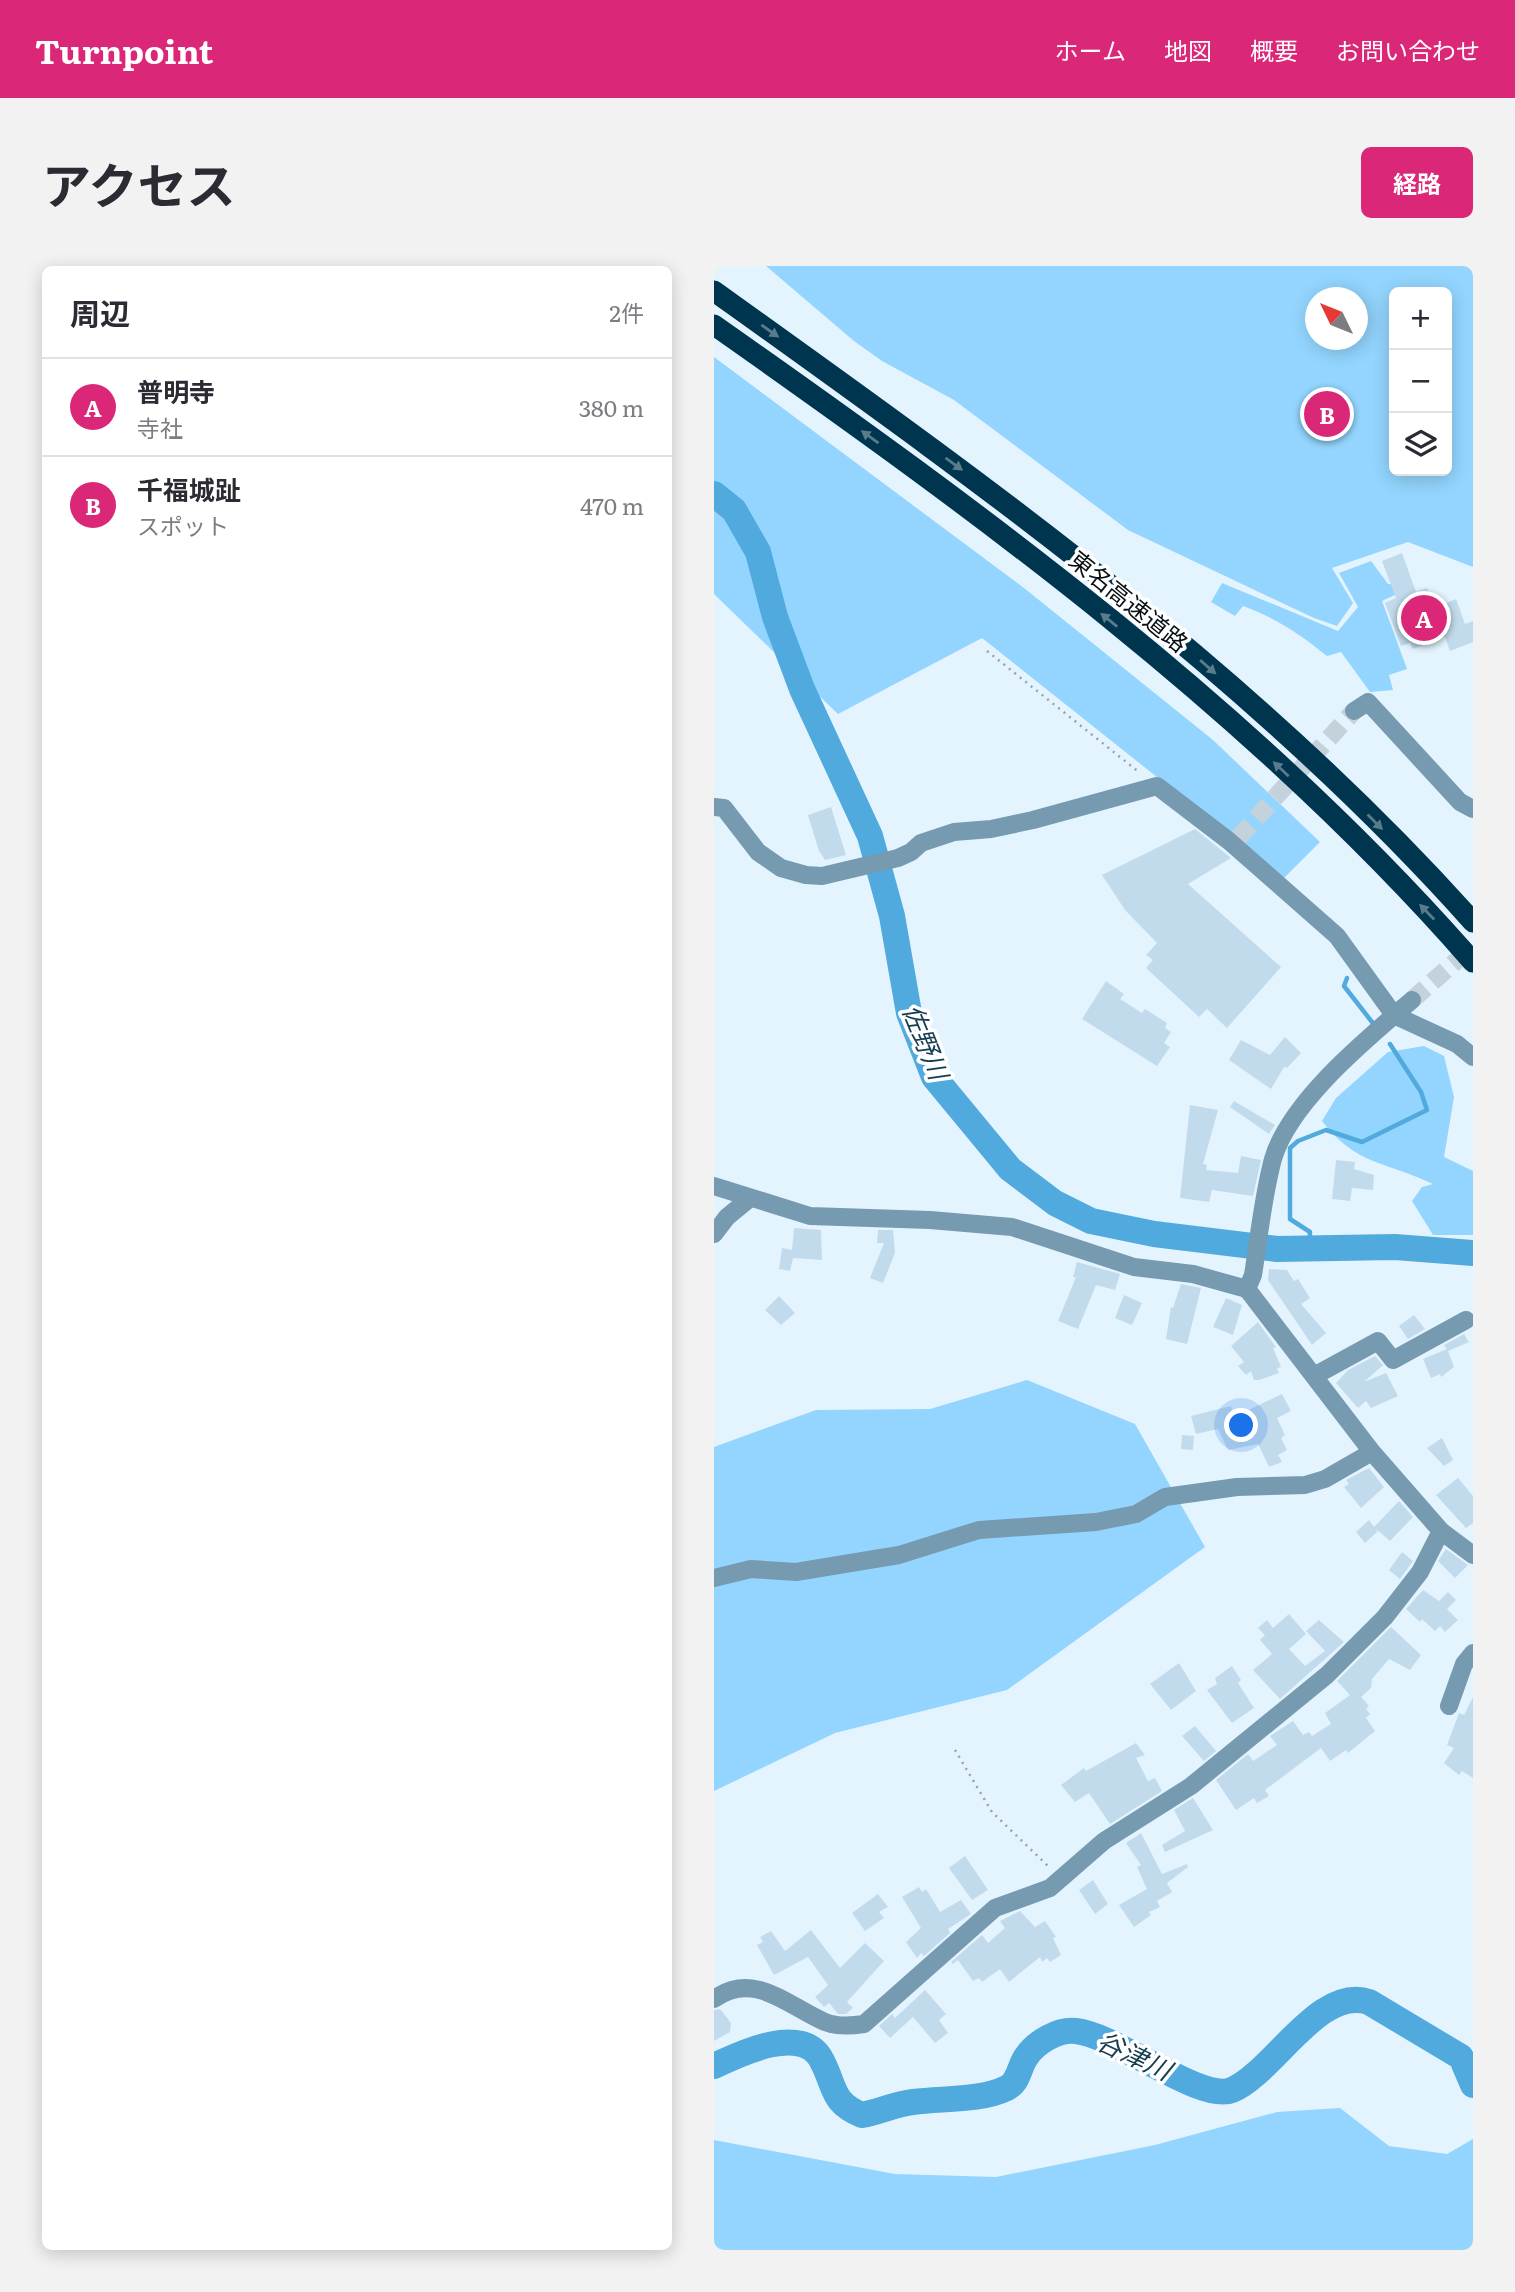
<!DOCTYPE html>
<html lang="ja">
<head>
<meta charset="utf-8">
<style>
  body { margin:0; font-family:Literata,"Noto Sans JP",serif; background:#f2f2f3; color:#2b2b33 }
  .controls { position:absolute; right:21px; top:21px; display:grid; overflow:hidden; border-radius:10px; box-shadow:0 4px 18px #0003 }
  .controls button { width:63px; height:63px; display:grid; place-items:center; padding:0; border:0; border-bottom:2px solid #e1e1e2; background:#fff; color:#2b2b33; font:35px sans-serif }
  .compass { position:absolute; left:591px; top:21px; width:63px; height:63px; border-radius:50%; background:#fff; box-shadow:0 4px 18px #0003; rotate:313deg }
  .you { position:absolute; left:528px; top:1160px; width:24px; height:24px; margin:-18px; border:5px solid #fff; border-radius:50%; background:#1a73e8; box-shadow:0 0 0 10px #1a73e833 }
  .badge { display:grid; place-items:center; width:46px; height:46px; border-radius:50%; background:#db2777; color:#fff; font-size:23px; font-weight:700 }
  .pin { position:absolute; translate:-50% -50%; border:4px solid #fff; box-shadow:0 2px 7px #0006 }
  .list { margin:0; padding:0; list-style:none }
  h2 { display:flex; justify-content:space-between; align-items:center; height:91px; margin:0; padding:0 28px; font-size:30px }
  h2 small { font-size:23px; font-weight:400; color:#7c7c81 }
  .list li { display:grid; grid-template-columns:46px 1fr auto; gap:21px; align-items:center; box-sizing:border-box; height:98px; padding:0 28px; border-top:2px solid #e1e1e2 }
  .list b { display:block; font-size:26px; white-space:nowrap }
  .list p { margin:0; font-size:23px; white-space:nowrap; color:#7c7c81 }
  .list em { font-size:23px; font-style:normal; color:#7c7c81 }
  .icon { flex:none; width:38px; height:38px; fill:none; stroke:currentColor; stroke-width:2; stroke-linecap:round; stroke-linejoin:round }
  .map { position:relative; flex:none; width:759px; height:1984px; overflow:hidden; border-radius:10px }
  header { display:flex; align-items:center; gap:42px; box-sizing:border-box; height:98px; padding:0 35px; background:#db2777; color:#fff }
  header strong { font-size:33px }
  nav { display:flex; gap:38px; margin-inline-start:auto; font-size:24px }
  .intro { display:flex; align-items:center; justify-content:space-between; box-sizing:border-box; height:168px; padding:0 42px }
  h1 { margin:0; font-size:49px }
  .button { padding:18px 32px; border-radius:10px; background:#db2777; color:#fff; font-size:24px; font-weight:700 }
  main { display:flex; gap:42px; padding:0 42px }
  aside { flex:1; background:#fff; border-radius:10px; box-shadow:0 4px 18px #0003 }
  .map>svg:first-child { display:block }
</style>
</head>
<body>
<header>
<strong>Turnpoint</strong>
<nav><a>ホーム</a><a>地図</a><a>概要</a><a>お問い合わせ</a></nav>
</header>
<div class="intro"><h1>アクセス</h1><a class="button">経路</a></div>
<main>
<aside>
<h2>周辺<small>2件</small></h2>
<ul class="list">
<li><span class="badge">A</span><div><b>普明寺</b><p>寺社</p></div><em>380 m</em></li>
<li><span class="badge">B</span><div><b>千福城趾</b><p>スポット</p></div><em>470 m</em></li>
</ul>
</aside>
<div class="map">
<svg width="759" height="1984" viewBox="0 0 759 1984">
  <rect width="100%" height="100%" fill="#e4f4fe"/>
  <path fill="#93d5fe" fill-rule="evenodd" d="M52,0h707v301l-65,-25 -76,26 21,35 -16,23 -23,-8 -186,-88 -174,-130 -72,-39 -28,-20zM733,26v179h-53v-179zM601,32h42v42h-42z
    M0,91l310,231 189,152 107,102 -36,36 -302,-240 -144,76 -124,-120z
    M657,295l17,23h5l4,10 -15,7 25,68 -18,6 4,15 -23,2 -29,-40 -14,4c-27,-22 -51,-38 -84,-50l-8,10 -24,-14 11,-19 116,48 20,-24 -19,-34z
    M710,780l20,10 10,41 -10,60 29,14v64h-40l-21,-34 10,-14 11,-3c-48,-23 -76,-18 -111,-63l14,-23 52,-46z
    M313,1114l108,44 70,123 -198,143 -172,43 -121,58v-344l102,-37 114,-1z
    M626,1842l49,38 58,8 26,-15v111h-759v-110l181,34 101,3 159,-32 122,-33z"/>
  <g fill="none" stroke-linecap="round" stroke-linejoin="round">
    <path stroke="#50aade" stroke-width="4.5" d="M633,712l-3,8 28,36
      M595,982l1,-16 -20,-13v-71l8,-7 28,-11 36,12 65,-32 -6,-18 -31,-48"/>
    <path stroke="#50aade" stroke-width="26" d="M0,228l20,16 24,42 17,65 27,72 68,147 22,80 17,97 25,64 76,92 45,34 36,18 63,13 123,15 118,-2 78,6
      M0,1800c27,-13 90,-43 108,-5 14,27 9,41 40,54 17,-3 33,-11 51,-13 30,-4 67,-1 94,-14 12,-6 12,-21 19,-31 10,-15 32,-28 50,-26 40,4 125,72 156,59 42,-18 87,-105 137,-88l92,55 12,28"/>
  </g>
  <path fill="#c1dbec" d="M688,287l14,39 11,-4 7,20 22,-9 9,25 8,-3v21l-23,9 -5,-14 -32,12 -3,-6 -9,3 -16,-43 11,-5 -14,-37z
    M117,541l15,48 -21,5 -6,-9 -11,-36z
    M481,563l36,29 -43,26 93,83 -54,61 -20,-19 -8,8 -53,-49 7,-8 -7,-5 11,-12 -32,-33 -23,-35z
    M392,715l18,13 -4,5 22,14 3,-4 22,14 -2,5 6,4 -7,11 6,4 -13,19 -75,-47z
    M571,771l16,16 -14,15 -3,-1 -13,22 -42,-29 12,-20 29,15z
    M520,835l41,24 -6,9 -39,-27z
    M476,839l28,5 -15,54 4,1 -1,5 32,3 3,-17 20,4 -8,36 -41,-6 -3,12 -29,-4z
    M622,894l19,2 -1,7 20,6 -1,15 -21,-2 -2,13 -18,-2z
    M80,962l27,2 1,30 -29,-2 -3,13 -11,-2 3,-21 10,2z
    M164,964h15l2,23 -12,30 -13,-5 14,-35h-7z
    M363,996l43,12 -5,16 -19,-5 -18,44 -20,-8 18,-44h-3z
    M555,1003l18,1 7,11 4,-2 12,19 -9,6 25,29 -14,12 -44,-65z
    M467,1018l20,4 -14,56 -21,-5 5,-32 2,1z
    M410,1029l18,8 -10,22 -17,-7z
    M65,1030l16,17 -14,12 -16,-15z
    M512,1032l16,7 -9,30 -20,-8z
    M700,1049l11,14 -17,10 -9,-13z
    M544,1056l18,25 -3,1 8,19 -4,1 2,5 -20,7h-5l-3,-9 -5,4 -8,-9 6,-4 -13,-16z
    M750,1068l5,8 -21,9 6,16 -13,10 -1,-3 -9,4 -8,-19 24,-10 -3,-4z
    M661,1090l8,9 -19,17 22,-9 12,23 -27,12 -5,-7 -8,7 -22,-25 12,-13z
    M568,1128l9,17 -14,7 8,17 -4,3 6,12 -9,5 4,7 -13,5 -11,-23 -30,6 -10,-21 -22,5 -5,-18 40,-10 3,11z
    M468,1169l12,1 -1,14 -12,-1z
    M728,1172l11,22 -9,6 -17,-18z
    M655,1202l15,19 -23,21 -17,-21 5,-3 -3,-4z
    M744,1212l15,18v27l-7,5 -30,-33z
    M685,1235l14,16 -23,24 -15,-13 3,3 -13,12 -9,-11 13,-12 5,7z
    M732,1283l22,16 -13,13 -17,-17z
    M688,1286l11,9 -13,18 -11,-9z
    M709,1324l16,11 9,-9 8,8 -9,9 11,11 -13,12 -5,-6 -5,5 -13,-12 -2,3 -14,-13z
    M575,1348l17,20 -17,15 16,17 20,-15 -19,-20 13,-11 25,22 -64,57 -27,-29 19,-16 -12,-14 5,-5 -7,-7 9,-8 6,8z
    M677,1361l30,28 -11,15 -21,-11 -17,20 -1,9 -10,9 8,9 -3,3 4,5 -4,4 9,13 -27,22 -2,-3 -16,11 -9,-13 -56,42 4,6 -12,7 -3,-5 -18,12 -20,-30 32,-26 5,7 24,-16 -7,-9 23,-15 10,14 6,-3 3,4 19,-12 -6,-11 25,-18 -13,-14z
    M465,1397l17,28 -25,19 -21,-26z
    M518,1400l9,14 -3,3 16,25 -22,15 -25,-33 10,-6 -2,-6z
    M759,1431v81l-11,-7 -3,4 -15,-12 10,-15 -7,-3 12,-32 5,2z
    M481,1460l21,25 -12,10 -22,-25z
    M422,1477l9,12 -9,3 12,23 7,-3 7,13 -52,33 -21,-31 -14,9 -14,-17 23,-17 2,3z
    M479,1532l20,32 -48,22 -3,-7 23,-14 -11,-21z
    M427,1567l21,41 25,-10 1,3 -21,16 5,9 -15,9 3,6 -11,5 2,3 -17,12 -15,-22 28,-16 -10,-22 4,-2 -15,-22z
    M251,1590l23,34 -16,10 -23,-32z
    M379,1614l15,24 -13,10 -16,-24z
    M205,1621l3,5 4,-3 14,23 21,-12 10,14 -23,15 2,4 -26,23 -3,-3 -4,5 -11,-16 15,-14 -19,-31z
    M164,1628l10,13 -9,5 5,6 -19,13 -13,-18z
    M306,1645l15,16 10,-6 11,16 -3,1 8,17 -11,7 -3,-4 -5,4 -2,-5 -31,25 -9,-13 -18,13 -3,-4 -6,3 -15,-21 -5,4 -2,-2 31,-27 6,8 17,-15 -5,-7z
    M97,1664l29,38 25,-25 19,18 -37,41 6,6 -7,6h-8l-9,-11 -5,4 -9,-10 13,-12 -20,-28 -34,18 -17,-30 6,-3 -3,-5 11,-6 14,20z
    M211,1724l21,24 -7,6 9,13 -13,10 -22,-26 -23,21 -11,-12 13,-12 3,4z
    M6,1743l11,14 -1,9 -16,9v-31z"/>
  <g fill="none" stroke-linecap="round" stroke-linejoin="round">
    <path stroke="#c3d2db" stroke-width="18" stroke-dasharray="18 9" stroke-linecap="butt" d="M524,572l116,-127
      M698,734l61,-54"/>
    <path stroke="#95a2ab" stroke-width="2.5" stroke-dasharray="2 5" stroke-linecap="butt" d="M273,385l153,122
      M241,1484l37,62 57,55"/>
    <path stroke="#769ab0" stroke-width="18" d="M640,445l14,-9 92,100 13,7
      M0,541l10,1 34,44 23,16 25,7 16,1 76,-18 13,-6 10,-9 33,-11 37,-3 42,-9 124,-34 72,55 108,95 57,79 63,29 16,13
      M0,920l96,30 120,4 82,7 122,40 59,7 54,15 125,163 69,79 32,24
      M0,968l13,-17 22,-18
      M533,1023l6,-14c6,-38 10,-79 20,-116 17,-58 94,-120 139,-159
      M600,1110l64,-35 15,19 73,-40
      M0,1312l37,-9 45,3 103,-17 80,-25 117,-8 40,-8 29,-17 72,-10 68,-2 20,-6 47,-27
      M735,1440l15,-42 9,-11
      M0,1733c40,-29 74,7 111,23 12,5 26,4 39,2l131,-116 55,-20 54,-47 87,-55 136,-111 58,-58 35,-45 21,-41"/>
    <path stroke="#00354f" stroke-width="21" d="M0,25c268,192 539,384 759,631
      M0,59c269,189 542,388 759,637"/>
  </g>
  <defs><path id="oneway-solid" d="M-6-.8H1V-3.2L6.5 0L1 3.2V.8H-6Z" transform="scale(1.75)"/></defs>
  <g fill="#597c8d">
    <use href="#oneway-solid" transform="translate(56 65) rotate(35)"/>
    <use href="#oneway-solid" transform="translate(156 171) rotate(-144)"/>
    <use href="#oneway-solid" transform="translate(240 198) rotate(36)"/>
    <use href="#oneway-solid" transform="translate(395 354) rotate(-141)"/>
    <use href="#oneway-solid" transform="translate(494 401) rotate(41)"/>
    <use href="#oneway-solid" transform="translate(567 503) rotate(-137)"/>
    <use href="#oneway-solid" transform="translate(661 556) rotate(45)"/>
    <use href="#oneway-solid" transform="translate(713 646) rotate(-134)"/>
  </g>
  <g text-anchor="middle" stroke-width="7" stroke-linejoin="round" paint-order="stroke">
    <g font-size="24" fill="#071015" stroke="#fff">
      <text transform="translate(414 336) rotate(39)" y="8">東名高速道路</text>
    </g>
    <g font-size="26" font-style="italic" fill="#173d53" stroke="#fff">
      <text transform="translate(211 776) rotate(68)" y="9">佐野川</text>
      <text transform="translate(420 1790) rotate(25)" y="9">谷津川</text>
    </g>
  </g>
</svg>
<div class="controls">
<button>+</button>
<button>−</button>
<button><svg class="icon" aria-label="layers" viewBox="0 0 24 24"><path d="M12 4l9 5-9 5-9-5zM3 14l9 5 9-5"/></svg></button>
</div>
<svg class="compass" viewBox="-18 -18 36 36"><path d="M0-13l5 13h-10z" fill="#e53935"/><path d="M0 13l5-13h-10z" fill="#7c7c81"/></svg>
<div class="you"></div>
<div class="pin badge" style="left:710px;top:352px">A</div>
<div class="pin badge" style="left:613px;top:148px">B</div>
</div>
</main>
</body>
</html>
